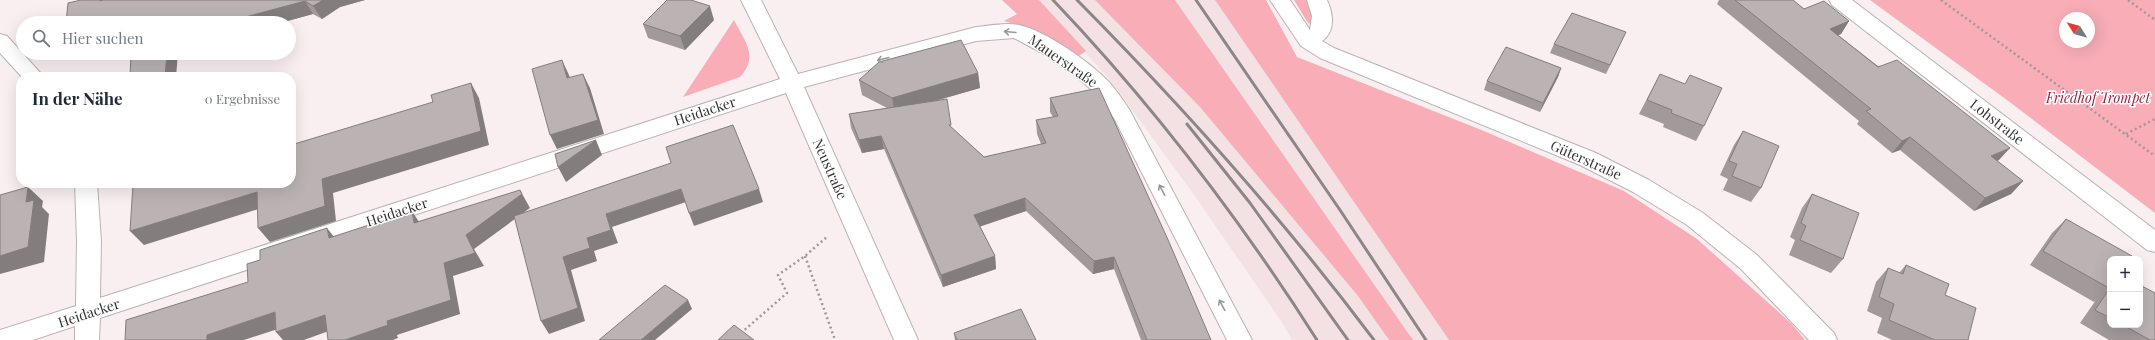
<!DOCTYPE html>
<html lang="de">
<head>
<meta charset="utf-8">
<style>
  body { margin:0; font-family:"Playfair Display",serif; background:#f6f6f7; color:#1f2937 }
  .controls { position:absolute; right:12px; bottom:12px; display:grid; overflow:hidden; border-radius:8px; box-shadow:0 4px 16px #0002 }
  .controls button { width:36px; height:36px; display:grid; place-items:center; padding:0; border:0; border-bottom:1px solid #e0e1e3; background:#fff; color:#1f2937; font:20px sans-serif }
  .compass { position:absolute; left:2059px; top:12px; width:36px; height:36px; border-radius:50%; background:#fff; box-shadow:0 4px 16px #0002; rotate:307deg }
  .list { margin:0; padding:0; list-style:none }
  h2 { display:flex; justify-content:space-between; align-items:center; height:52px; margin:0; padding:0 16px; font-size:17px }
  h2 small { font-size:13px; font-weight:400; color:#747a83 }
  .icon { flex:none; width:22px; height:22px; fill:none; stroke:currentColor; stroke-width:2; stroke-linecap:round; stroke-linejoin:round }
  .map { position:relative; flex:none; width:2155px; height:340px; overflow:hidden }
  .search { position:absolute; background:#fff; box-shadow:0 4px 16px #0002; left:16px; top:16px; width:280px; height:44px; display:flex; align-items:center; gap:10px; box-sizing:border-box; padding:0 14px; border-radius:22px; color:#747a83; font-size:15px }
  .panel { position:absolute; background:#fff; box-shadow:0 4px 16px #0002; left:16px; top:72px; width:280px; height:116px; border-radius:16px }
  .map>svg:first-child { display:block }
</style>
</head>
<body>
<div class="map">
<svg width="2155" height="340" viewBox="0 0 2155 340">
  <rect width="100%" height="100%" fill="#f9eff0"/>
  <path fill="#f3e1e3" d="M1039,0h56l25,24 80,83 158,189 31,44h-97l-11,-19 -89,-129 -78,-107z
    M1175,0h40l234,340h-36z"/>
  <path fill="#f8adb7" fill-rule="evenodd" d="M1002,0h37l47,51 -9,6 -37,-25 -36,-11 13,-7z
    M1095,0h80l238,340h-24l-31,-44 -158,-189z
    M1215,0h51l31,57 182,72 145,62 73,48 95,85 13,16h-356z
    M1294,0h13l9,21 -5,3 -3,-1z
    M1870,0h285v213l-144,-110zM2065,18h24v24h-24z
    M734,20c11,22 25,36 6,57l-57,20z"/>
  <g fill="none" stroke-linecap="round" stroke-linejoin="round">
    <defs>
      <path id="minor" d="M741,0h20l37,74 178,-47c14,-1 29,-5 43,-2 27,6 71,37 90,57 7,8 14,18 20,27l123,231h-25l-113,-222 -20,-26 -16,-14 -36,-25 -28,-15 -38,3 -172,46 114,253h-24l-108,-247 -686,225 -1,22h-24v-14l-42,14h-33v-10l76,-24 1,-65 -2,-58h22l4,58 -1,57 680,-219z
        M1270,0h20l20,30 2,-14 -5,-16h20c6,13 9,31 -5,41l12,7 262,105 53,27 54,33 54,42 77,78 3,7h-28l-68,-71 -54,-44 -54,-33 -53,-27 -260,-107 -19,-12z
        M1829,0h23l303,230v22l-8,-2 -315,-245z
        M0,34l7,2 37,41h-22l-22,-24z"/>
    </defs>
    <use href="#minor" stroke="#bbb2b3" stroke-width="2"/>
    <path stroke="#9f9899" stroke-width="2.5" stroke-dasharray="2 3" stroke-linecap="butt" d="M1941,0l214,156
      M2128,0l27,20
      M2126,134l29,-15
      M805,256l30,84
      M741,333l46,-40 -9,-18 27,-19 23,-20"/>
    <use href="#minor" fill="#fff" fill-rule="evenodd"/>
    <path stroke="#8c8686" stroke-width="3" d="M1053,0c99,104 187,219 264,340
      M1077,0c106,107 207,220 297,340
      M1196,0l144,210 86,130
      M1187,124l63,79 98,137"/>
  </g>
  <path fill="#a1999a" d="M81,0h284l-25,7 -18,12 -9,-5 -33,9h-214z
    M1719,0h74l11,9 45,12 -8,13 -3,1 161,125 -2,1 26,20 -12,13 -37,17 -74,-61 -8,3 -35,-29 2,-3 -142,-117z
    M714,20l-29,30 -37,-12 -5,-14z
    M1626,32l-20,42 -56,-21 4,-9z
    M1561,68l-3,9 -18,35 -56,-22 3,-9z
    M978,73l2,15 -48,14 20,26 32,29 57,-13 -4,-10 -1,-14 17,-3 -3,-5v-14l161,242h-70l-27,-71 -21,5 -67,-63 -46,15 15,30 1,13 -53,18 -59,-138 -22,4 -11,-25 -2,-14 38,-6 -25,-13 -3,-15z
    M1660,74l44,52 -8,15 -33,-14 1,-3 -25,-10z
    M1743,131l18,57 -10,14 -28,-12 5,-11 -8,-4 14,-30z
    M1812,194l31,65 -12,14 -42,-18 6,-15 -5,-3 12,-29z
    M2066,219l44,40v66h30l15,15h-46l-29,-17 16,-23 -2,2 -64,-37 22,-32z
    M1906,265l39,30 23,45h-76l-15,-7 5,-15 -15,-7 9,-29 12,-14 11,5z
    M954,333l82,7h-81z"/>
  <path fill="#837d7d" d="M323,0h42l-25,7 -18,12 -9,-13z
    M305,1l8,13 -33,9h-57z
    M710,6l4,14 -29,30 -5,-14z
    M1849,21l-8,13 -20,8 9,-13z
    M167,53h11l-2,24h-11z
    M562,60l7,15 5,18 -7,-15z
    M1561,68l-3,9 -18,35 3,-9z
    M978,73l2,15 -85,24 -3,-14z
    M583,74l7,14 14,46 -47,15 -7,-14z
    M471,83l8,15 10,47 -156,48 3,28 -66,21 -12,-14 64,-49z
    M881,136l3,13 -22,4 -3,-13z
    M1910,137l-10,13 -8,3 10,-12z
    M596,140l6,15 -36,27 -8,-15z
    M2010,148l-11,12 -19,9 11,-13z
    M2023,181l-12,13 -37,17 11,-13z
    M28,187l15,14 -1,6 7,7 -5,48 -44,12v-18l26,-54z
    M681,189l5,13 -74,25 6,16 -24,8 3,10 -26,9 14,51 -36,13 -8,-13 22,-64 24,-19 19,-24z
    M759,189l4,13 -69,24 -5,-13z
    M520,190l10,18 -56,41 10,17 -31,10 7,38 -63,21 1,3 -5,2h-48l42,-19 57,-58 22,-28z
    M257,192l11,14 -124,39 -14,-14z
    M1025,198l1,13 -50,17 -2,-13z
    M412,211l9,14 -7,-2z
    M327,228l11,14 -9,-4z
    M995,256l1,13 -53,18 -2,-12z
    M1114,257v12l-21,5 1,-13z
    M688,300l4,9 -37,31h-14z
    M275,312l12,14 -43,14h-37v-5z
    M325,315l12,13 -33,12h-21l-7,-8z"/>
  <path fill="#bbb2b3" stroke="#837d7d" d="M81,0h19v1l3,-1h220l-10,6 -8,-5 -82,22h-96v-2l-6,2h-55l2,-20z
    M667,0h24l19,6 -30,30 -37,-12z
    M1735,0h58l11,9 20,-8 25,20 -19,8 48,38 19,-7 113,88 -19,8 32,25 -38,17 -75,-61 -8,4 -36,-30 5,-2z
    M1572,13l54,19 -16,33 -56,-21z
    M961,40l17,33 -86,25 -33,-18 20,-18z
    M1506,47l55,21 -18,35 -56,-22z
    M131,53h36l-2,24h-35z
    M562,60l5,18 16,-4 15,46 -48,15 -18,-66z
    M1660,74l25,10 5,-9 32,13 -18,38 -33,-13 1,-3 -25,-10z
    M471,83l10,48 -159,48 3,27 -67,22 -1,-36 -127,39 3,-47 4,-1h154v-38l142,-43 -2,-7z
    M1099,88l70,154 42,98h-64l-33,-83 -20,4 -69,-63 -51,17 21,41 -54,19 -60,-139 -22,4 -10,-26 98,-15 4,26h-2l35,32 62,-14 -10,-23 22,-4 -8,-18z
    M733,125l26,64 -70,24 -8,-24 -75,25 5,16 -24,8 3,10 -27,9 15,51 -37,13 -27,-105 157,-53 -5,-16z
    M1743,131l36,15 -18,42 -29,-12 5,-12 -8,-3z
    M596,140l-38,27 -3,-13z
    M28,187l-2,15 8,-2 -6,47 -28,9v-61z
    M520,190l2,4 -56,41 9,18 -31,10 7,37 -64,21 1,4 -43,15h-17l-3,-25 -49,17 -1,-20 -68,23v5h-82l1,-20 122,-38 -1,-18 13,-4v-10l67,-22 2,10 83,-27 2,12z
    M1812,194l47,19 -16,46 -43,-19 6,-14 -5,-3z
    M2066,219l66,37 -2,3h-20v28l-1,1 -66,-37z
    M1906,265l43,19 -4,11 31,13 -8,32h-33l-46,-20 5,-16 -15,-7 9,-29 15,6z
    M665,285l23,15 -47,40h-42z
    M2140,285l15,8v47h-5l-27,-15h17z
    M2110,288v30l-15,-8z
    M1021,309l15,31h-79l-3,-7z
    M734,325l20,15h-36z"/>
  <defs><path id="oneway-shaft" d="M-6 0H5M1.5-3L5.5 0L1.5 3" fill="none" stroke-width="1.6" stroke-linecap="round" stroke-linejoin="round"/></defs>
  <g stroke="#999898">
    <use href="#oneway-shaft" transform="translate(1010 32) rotate(-175)"/>
    <use href="#oneway-shaft" transform="translate(883 59) rotate(165)"/>
    <use href="#oneway-shaft" transform="translate(1162 190) rotate(-118)"/>
    <use href="#oneway-shaft" transform="translate(1222 305) rotate(-118)"/>
  </g>
  <g text-anchor="middle" stroke-width="3" stroke-linejoin="round" paint-order="stroke">
    <g font-size="14" fill="#333030" stroke="#fff">
      <text transform="translate(1063 61) rotate(35)" y="5">Mauerstraße</text>
      <text transform="translate(705 111) rotate(-18)" y="5">Heidacker</text>
      <text transform="translate(1997 122) rotate(38)" y="5">Lohstraße</text>
      <text transform="translate(1586 160) rotate(24)" y="5">Güterstraße</text>
      <text transform="translate(830 169) rotate(66)" y="5">Neustraße</text>
      <text transform="translate(397 212) rotate(-18)" y="5">Heidacker</text>
      <text transform="translate(89 313) rotate(-18)" y="5">Heidacker</text>
    </g>
    <g font-size="14" font-style="italic" fill="#952442" stroke="#fff">
      <text x="2098" y="103">Friedhof Trompet</text>
    </g>
  </g>
</svg>
<div class="controls">
<button>+</button>
<button>−</button>
</div>
<svg class="compass" viewBox="-18 -18 36 36"><path d="M0-13l5 13h-10z" fill="#e53935"/><path d="M0 13l5-13h-10z" fill="#747a83"/></svg>
<div class="search"><svg class="icon" aria-label="search" viewBox="0 0 24 24"><circle cx="10" cy="10" r="6"/><path d="M15 15l6 6"/></svg>Hier suchen</div>
<section class="panel">
<h2>In der Nähe<small>0 Ergebnisse</small></h2>
<ul class="list">
</ul>
</section>
</div>
</body>
</html>
